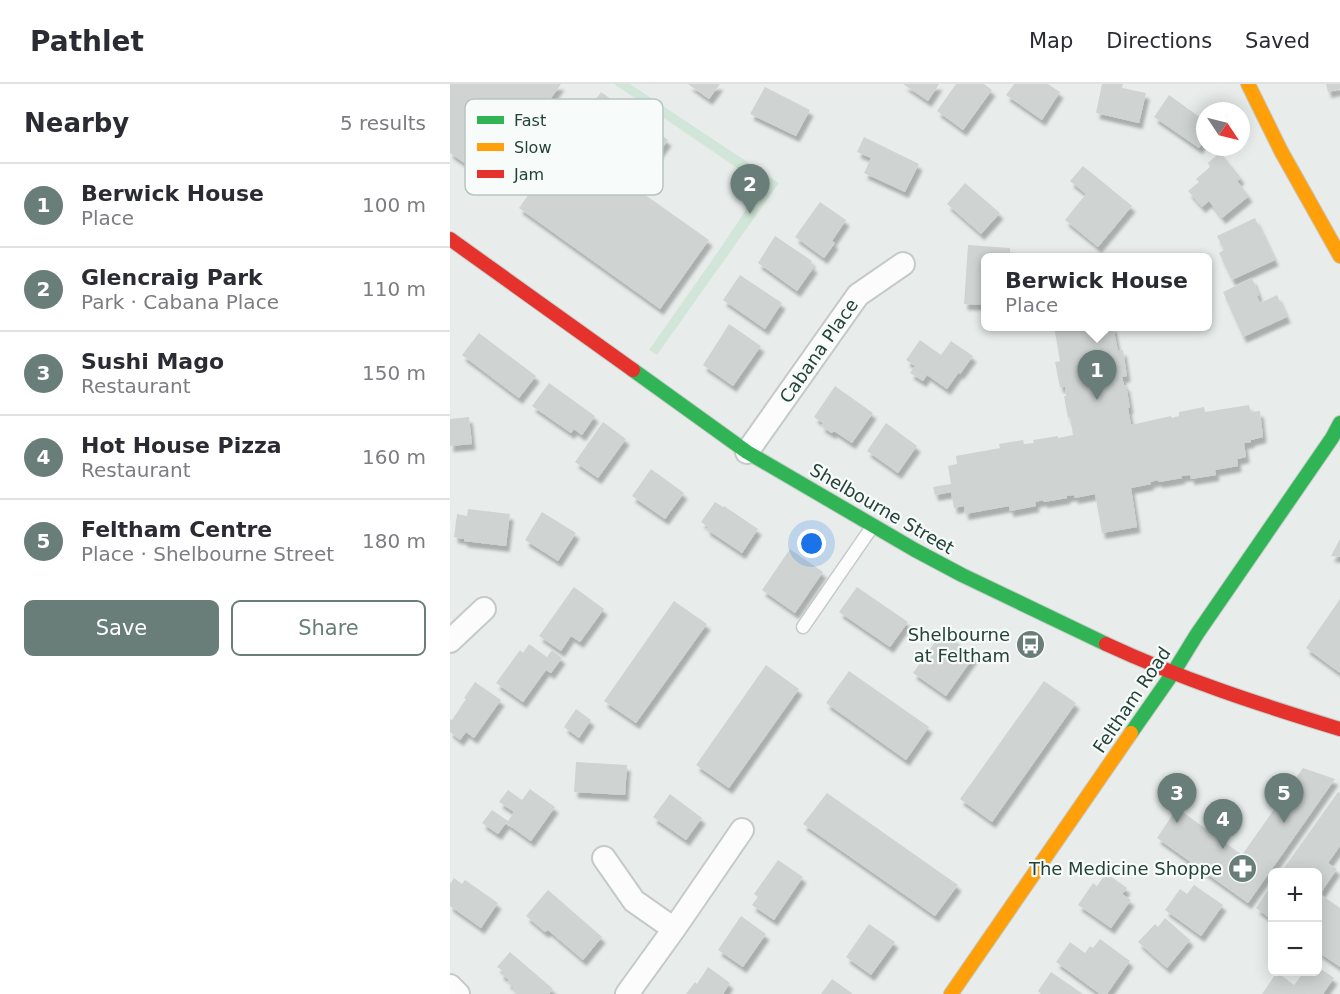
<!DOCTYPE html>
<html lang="en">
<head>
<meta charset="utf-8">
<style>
  body { margin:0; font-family:"DejaVu Sans",sans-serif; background:#f7f7f7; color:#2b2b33 }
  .controls { position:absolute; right:18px; bottom:18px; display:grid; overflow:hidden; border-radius:9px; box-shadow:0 3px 15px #0003 }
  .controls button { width:54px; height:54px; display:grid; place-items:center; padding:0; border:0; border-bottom:2px solid #e1e1e2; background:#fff; color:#2b2b33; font:30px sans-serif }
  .compass { position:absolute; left:746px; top:18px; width:54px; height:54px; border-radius:50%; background:#fff; box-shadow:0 3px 15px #0003; rotate:125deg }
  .you { position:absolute; left:362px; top:460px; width:21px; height:21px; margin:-15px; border:4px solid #fff; border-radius:50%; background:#1a73e8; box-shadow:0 0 0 9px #1a73e833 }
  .badge { display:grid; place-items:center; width:39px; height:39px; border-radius:50%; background:#697e78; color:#fff; font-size:20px; font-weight:700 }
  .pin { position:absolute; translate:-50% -50px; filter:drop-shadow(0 2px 3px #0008) }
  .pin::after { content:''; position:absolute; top:32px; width:21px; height:18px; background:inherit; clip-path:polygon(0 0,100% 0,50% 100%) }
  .popup { position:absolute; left:531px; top:169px; width:231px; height:78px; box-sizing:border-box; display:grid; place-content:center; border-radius:9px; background:#fff; filter:drop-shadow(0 2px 4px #0005); font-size:20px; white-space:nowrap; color:#7c7c81 }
  .popup b { font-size:22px; color:#2b2b33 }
  .popup::after { content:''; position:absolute; left:50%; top:100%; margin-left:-12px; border:12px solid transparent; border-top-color:#fff }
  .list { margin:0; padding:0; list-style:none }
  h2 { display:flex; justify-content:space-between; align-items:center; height:78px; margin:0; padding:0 24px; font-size:26px }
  h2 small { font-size:20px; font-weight:400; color:#7c7c81 }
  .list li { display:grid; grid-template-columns:39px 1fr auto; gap:18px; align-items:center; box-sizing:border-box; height:84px; padding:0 24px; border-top:2px solid #e1e1e2 }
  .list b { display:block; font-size:22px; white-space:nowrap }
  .list p { margin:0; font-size:20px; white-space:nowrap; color:#7c7c81 }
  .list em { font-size:20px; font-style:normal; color:#7c7c81 }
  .actions { display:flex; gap:12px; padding:18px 24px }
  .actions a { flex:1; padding:14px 0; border:2px solid #697e78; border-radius:9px; text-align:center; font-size:21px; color:#697e78 }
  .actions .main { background:#697e78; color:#fff }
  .map { position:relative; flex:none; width:890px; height:910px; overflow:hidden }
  header { display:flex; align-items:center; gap:36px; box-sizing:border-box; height:84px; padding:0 30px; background:#fff; border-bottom:2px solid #e1e1e2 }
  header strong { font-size:28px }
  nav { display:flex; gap:33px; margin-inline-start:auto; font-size:21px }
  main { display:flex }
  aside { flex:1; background:#fff }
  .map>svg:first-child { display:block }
</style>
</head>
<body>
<header>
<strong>Pathlet</strong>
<nav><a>Map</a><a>Directions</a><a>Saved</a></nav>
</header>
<main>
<aside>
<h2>Nearby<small>5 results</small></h2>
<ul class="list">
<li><span class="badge">1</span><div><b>Berwick House</b><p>Place</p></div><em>100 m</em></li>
<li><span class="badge">2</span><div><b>Glencraig Park</b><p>Park · Cabana Place</p></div><em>110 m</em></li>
<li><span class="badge">3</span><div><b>Sushi Mago</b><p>Restaurant</p></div><em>150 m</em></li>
<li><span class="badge">4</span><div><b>Hot House Pizza</b><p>Restaurant</p></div><em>160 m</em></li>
<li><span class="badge">5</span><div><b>Feltham Centre</b><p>Place · Shelbourne Street</p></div><em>180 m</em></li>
</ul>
<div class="actions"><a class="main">Save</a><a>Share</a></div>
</aside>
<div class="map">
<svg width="890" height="910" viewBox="0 0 890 910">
  <defs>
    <filter id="shadow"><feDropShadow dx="3.5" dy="6" stdDeviation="1.5" flood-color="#0004"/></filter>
  </defs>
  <rect width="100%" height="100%" fill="#e8edeb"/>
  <path fill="#d1e6d8" d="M164,0h16l149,99 -122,172 -8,-5 75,-107 38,-58z"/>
  <path fill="#cfd4d2" filter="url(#shadow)" d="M0,0h111l-69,98 -42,-29z
    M238,0h32l-11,15z
    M453,0h36l-11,17z
    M506,0h28l8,6 -29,40 -26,-19z
    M564,0h34l12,8 -18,28 -36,-25z
    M652,0h21l-1,4 24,5 -7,30 -43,-10z
    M876,0h14v5l-12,3z
    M315,3l45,23 -14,26 -46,-22z
    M151,8l67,48 -34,47 75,53 -49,69 -141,-101z
    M719,11l36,26v18l-6,9 -45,-31z
    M414,53l55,27 -14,28 -41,-19 7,-15 -14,-6z
    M770,68l21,26 -4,3 12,15 -27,22 -13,-17 -7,6 -14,-16 11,-9 -3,-3 14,-12 -2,-4z
    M633,82l49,40 -34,41 -33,-27 21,-26 -16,-13z
    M515,99l35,30 -19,21 -34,-30z
    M370,118l26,18 -14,21 3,2 -11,15 -29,-21z
    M805,134l20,42 -43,20 -13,-27 5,-3 -7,-14z
    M325,152l37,25 -2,3 4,3 -17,24 -39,-28z
    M518,161l42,3v10h-24v47l-22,-1z
    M290,191l42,28 -17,26 -42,-29z
    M802,194l7,17 -2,1 3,7 17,-8 10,22 -44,20 -20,-45z
    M279,240l32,22 -28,40 -30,-21z
    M604,242h59l5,25 5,-1 4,26 -5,1 2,8h2l4,23h-2l3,17 40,-9 1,2 7,-2v-4l25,-5 1,5 44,-7 2,7 9,-1 3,26 -12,3v2l-7,1 2,14 -9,2 1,7 -23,4 1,5 -25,4 -1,-4 -9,1 1,2 -23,4 -1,-2 -8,2 1,2 -20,4 6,39 -35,6 -7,-39 -20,4 -1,-3 -7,1v2l-23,4 -1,-2 -8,2 1,4 -26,5 -1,-5 -44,8 -1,-8 -10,2 -3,-16 -16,3 -2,-8 18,-3 -3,-18 9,-2 -1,-8 44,-8 -1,-4 24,-4 1,4 10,-1 -1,-3 25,-4v2l15,-3 -3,-18 -2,1 -4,-22h2l-1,-9h-5l-5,-25 5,-1z
    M29,249l57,43 -17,22 -57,-43z
    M470,256l21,15 10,-14 22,15 -13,18 -1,-2 -12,17 -20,-14 -4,6 -13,-8 5,-7 -9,-6z
    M99,299l46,33 -13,19 -8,-6 -3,4 -39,-27z
    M385,302l38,27 -21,30 -18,-12 -2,2 -11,-7 2,-3 -9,-6z
    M19,333l3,27 -22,2v-27z
    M153,338l23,17 -28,39 -23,-16z
    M436,339l31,23 -19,27 -31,-22z
    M201,385l33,24 -19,26 -33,-23z
    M265,418l8,5 1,-1 34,23 -16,24 -36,-24 2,-2 -7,-5z
    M18,425l42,5 -4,32 -42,-5v-2l-10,-2 3,-23 10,2z
    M92,428l34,21 -18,28 -33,-21z
    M890,455v18l-9,-1z
    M340,465l33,23 -28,41 -33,-23z
    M124,503l30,22 -24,33 -9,-6 -10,15 -22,-15z
    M407,503l51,35 -18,25 -51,-35z
    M890,515v74l-34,-25z
    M224,517l33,23 -71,99 -32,-22z
    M492,548l33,23 -29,41 -33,-23z
    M79,560l18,13 5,-7 10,8 -11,15 -5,-3 -23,32 -27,-19 24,-33 3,3z
    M316,581l33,24 -70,99 -33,-23z
    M399,587l80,56 -23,33 -80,-57z
    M594,597l32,22 -84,119 -32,-23z
    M25,598l26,18 -27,38 -8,-6 -6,8 -10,-8v-13l2,1 14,-21 -2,-1z
    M126,625l15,11 -12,18 -15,-11z
    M126,678l51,3 -2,30 -51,-3z
    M853,684l32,11 -87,124 -91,-65 20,-30 65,47z
    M80,705l25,18 -24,34 -25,-18 -8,11 -16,-11 10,-13 16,11 6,-9 -15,-10 9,-12 14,10z
    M888,708l2,1v53l-12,17 9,6 -17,25 20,14v59l-22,-15v-80h-37z
    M377,709l131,92 -23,31 -132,-92z
    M220,710l32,24 -16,22 -33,-23z
    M328,776l25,17 -29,43 -22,-15 6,-8 -4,-3z
    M656,789l21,15 -5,6 9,6 -20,28 -33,-23 15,-22 4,3z
    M4,794l8,6 3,-4 33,23 -17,25 -31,-22v-22z
    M822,800v36l-16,-12z
    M744,801l29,20 -22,31 -36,-26 15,-21 7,5z
    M98,806l54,47 -19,23 -35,-30 -3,2 -19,-16z
    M291,832l25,18 -23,33 -25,-17z
    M715,834l25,22 -23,28 -29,-26 17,-18 3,3z
    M419,840l26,18 -24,33 -25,-18z
    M650,855l30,22 -23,33h-7l-44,-32 14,-20 15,11 5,-7 3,2z
    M60,868l43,37 -4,5h-32l-5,-4 2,-2 -7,-6 2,-2 -9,-7 2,-3 -5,-3z
    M258,883l22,16 -7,11h-37l9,-12 2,2z
    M868,883l16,11 -11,16h-61l15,-22 17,13 10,-13h14z
    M601,888l32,22h-42l-3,-3z
    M382,895l21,15h-32z"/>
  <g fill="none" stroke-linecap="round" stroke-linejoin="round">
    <defs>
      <path id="lane" d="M353,543l69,-100"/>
      <path id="street" d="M297,368l111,-157 45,-31
        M0,557l34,-32
        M154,774l30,43 40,28
        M0,902l8,8
        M177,910l47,-65 68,-99"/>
      <path id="fast" d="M183,286l114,82 168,98 47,25 144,69
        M681,649l42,-60 24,-39 135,-196 8,-15"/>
      <path id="slow" d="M798,0l33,67 59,105
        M501,910l180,-261"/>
      <path id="jam" d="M0,155l183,131
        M656,560c75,35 155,61 234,85"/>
    </defs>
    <use href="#lane" stroke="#c5cac8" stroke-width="15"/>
    <use href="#street" stroke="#c5cac8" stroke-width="26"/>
    <use href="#fast" stroke="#c3cbc8" stroke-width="16"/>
    <use href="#slow" stroke="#c3cbc8" stroke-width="16"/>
    <use href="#jam" stroke="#c3cbc8" stroke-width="16"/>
    <use href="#lane" stroke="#fcfcfc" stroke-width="12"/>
    <use href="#street" stroke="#fcfcfc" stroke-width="22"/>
    <use href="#fast" stroke="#30b455" stroke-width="14"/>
    <use href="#slow" stroke="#ff9f0a" stroke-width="14"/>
    <use href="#jam" stroke="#e5322d" stroke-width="14"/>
  </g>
  <defs>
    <symbol id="bus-disc" viewBox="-11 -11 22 22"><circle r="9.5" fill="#697e78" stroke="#f7fbf9"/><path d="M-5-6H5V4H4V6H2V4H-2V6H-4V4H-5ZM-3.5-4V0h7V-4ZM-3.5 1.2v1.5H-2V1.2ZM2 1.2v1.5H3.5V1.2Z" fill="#fff"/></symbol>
    <symbol id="pharmacy-disc" viewBox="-11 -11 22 22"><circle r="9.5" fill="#697e78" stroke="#f7fbf9"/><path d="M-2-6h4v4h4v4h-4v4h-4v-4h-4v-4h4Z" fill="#fff"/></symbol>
  </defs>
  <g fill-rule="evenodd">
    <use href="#bus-disc" x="564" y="544" width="33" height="33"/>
    <use href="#pharmacy-disc" x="776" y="768" width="33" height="33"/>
  </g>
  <g text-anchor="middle" stroke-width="4.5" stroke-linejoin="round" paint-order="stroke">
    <g font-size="18" fill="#24423a" stroke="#f7fbf9">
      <text transform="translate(369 267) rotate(-55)" y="6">Cabana Place</text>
      <text transform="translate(432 425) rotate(30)" y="6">Shelbourne Street</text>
      <text transform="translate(682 616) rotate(-56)" y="6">Feltham Road</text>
    </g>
    <g font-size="18" fill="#24423a" stroke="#f7fbf9" text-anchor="end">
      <text x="560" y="557">Shelbourne<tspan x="560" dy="21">at Feltham</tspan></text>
      <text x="772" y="791">The Medicine Shoppe</text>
    </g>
  </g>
  <rect x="15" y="15" width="198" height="96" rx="9" fill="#f7fbf9" stroke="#b8c4c0" stroke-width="1.5"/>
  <rect x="27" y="32" width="27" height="8" fill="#30b455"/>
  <rect x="27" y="59" width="27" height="8" fill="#ff9f0a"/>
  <rect x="27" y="86" width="27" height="8" fill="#e5322d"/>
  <g font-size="16" fill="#24423a">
    <text x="64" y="42">Fast</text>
    <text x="64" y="69">Slow</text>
    <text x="64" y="96">Jam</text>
  </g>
</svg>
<div class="controls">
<button>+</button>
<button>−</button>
</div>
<svg class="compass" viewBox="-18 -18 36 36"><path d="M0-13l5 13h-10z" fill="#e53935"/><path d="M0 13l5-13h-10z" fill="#7c7c81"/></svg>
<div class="you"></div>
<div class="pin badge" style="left:647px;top:316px">1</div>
<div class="popup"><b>Berwick House</b>Place</div>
<div class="pin badge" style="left:300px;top:130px">2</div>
<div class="pin badge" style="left:727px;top:739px">3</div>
<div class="pin badge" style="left:773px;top:765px">4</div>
<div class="pin badge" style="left:834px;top:739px">5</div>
</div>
</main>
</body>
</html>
